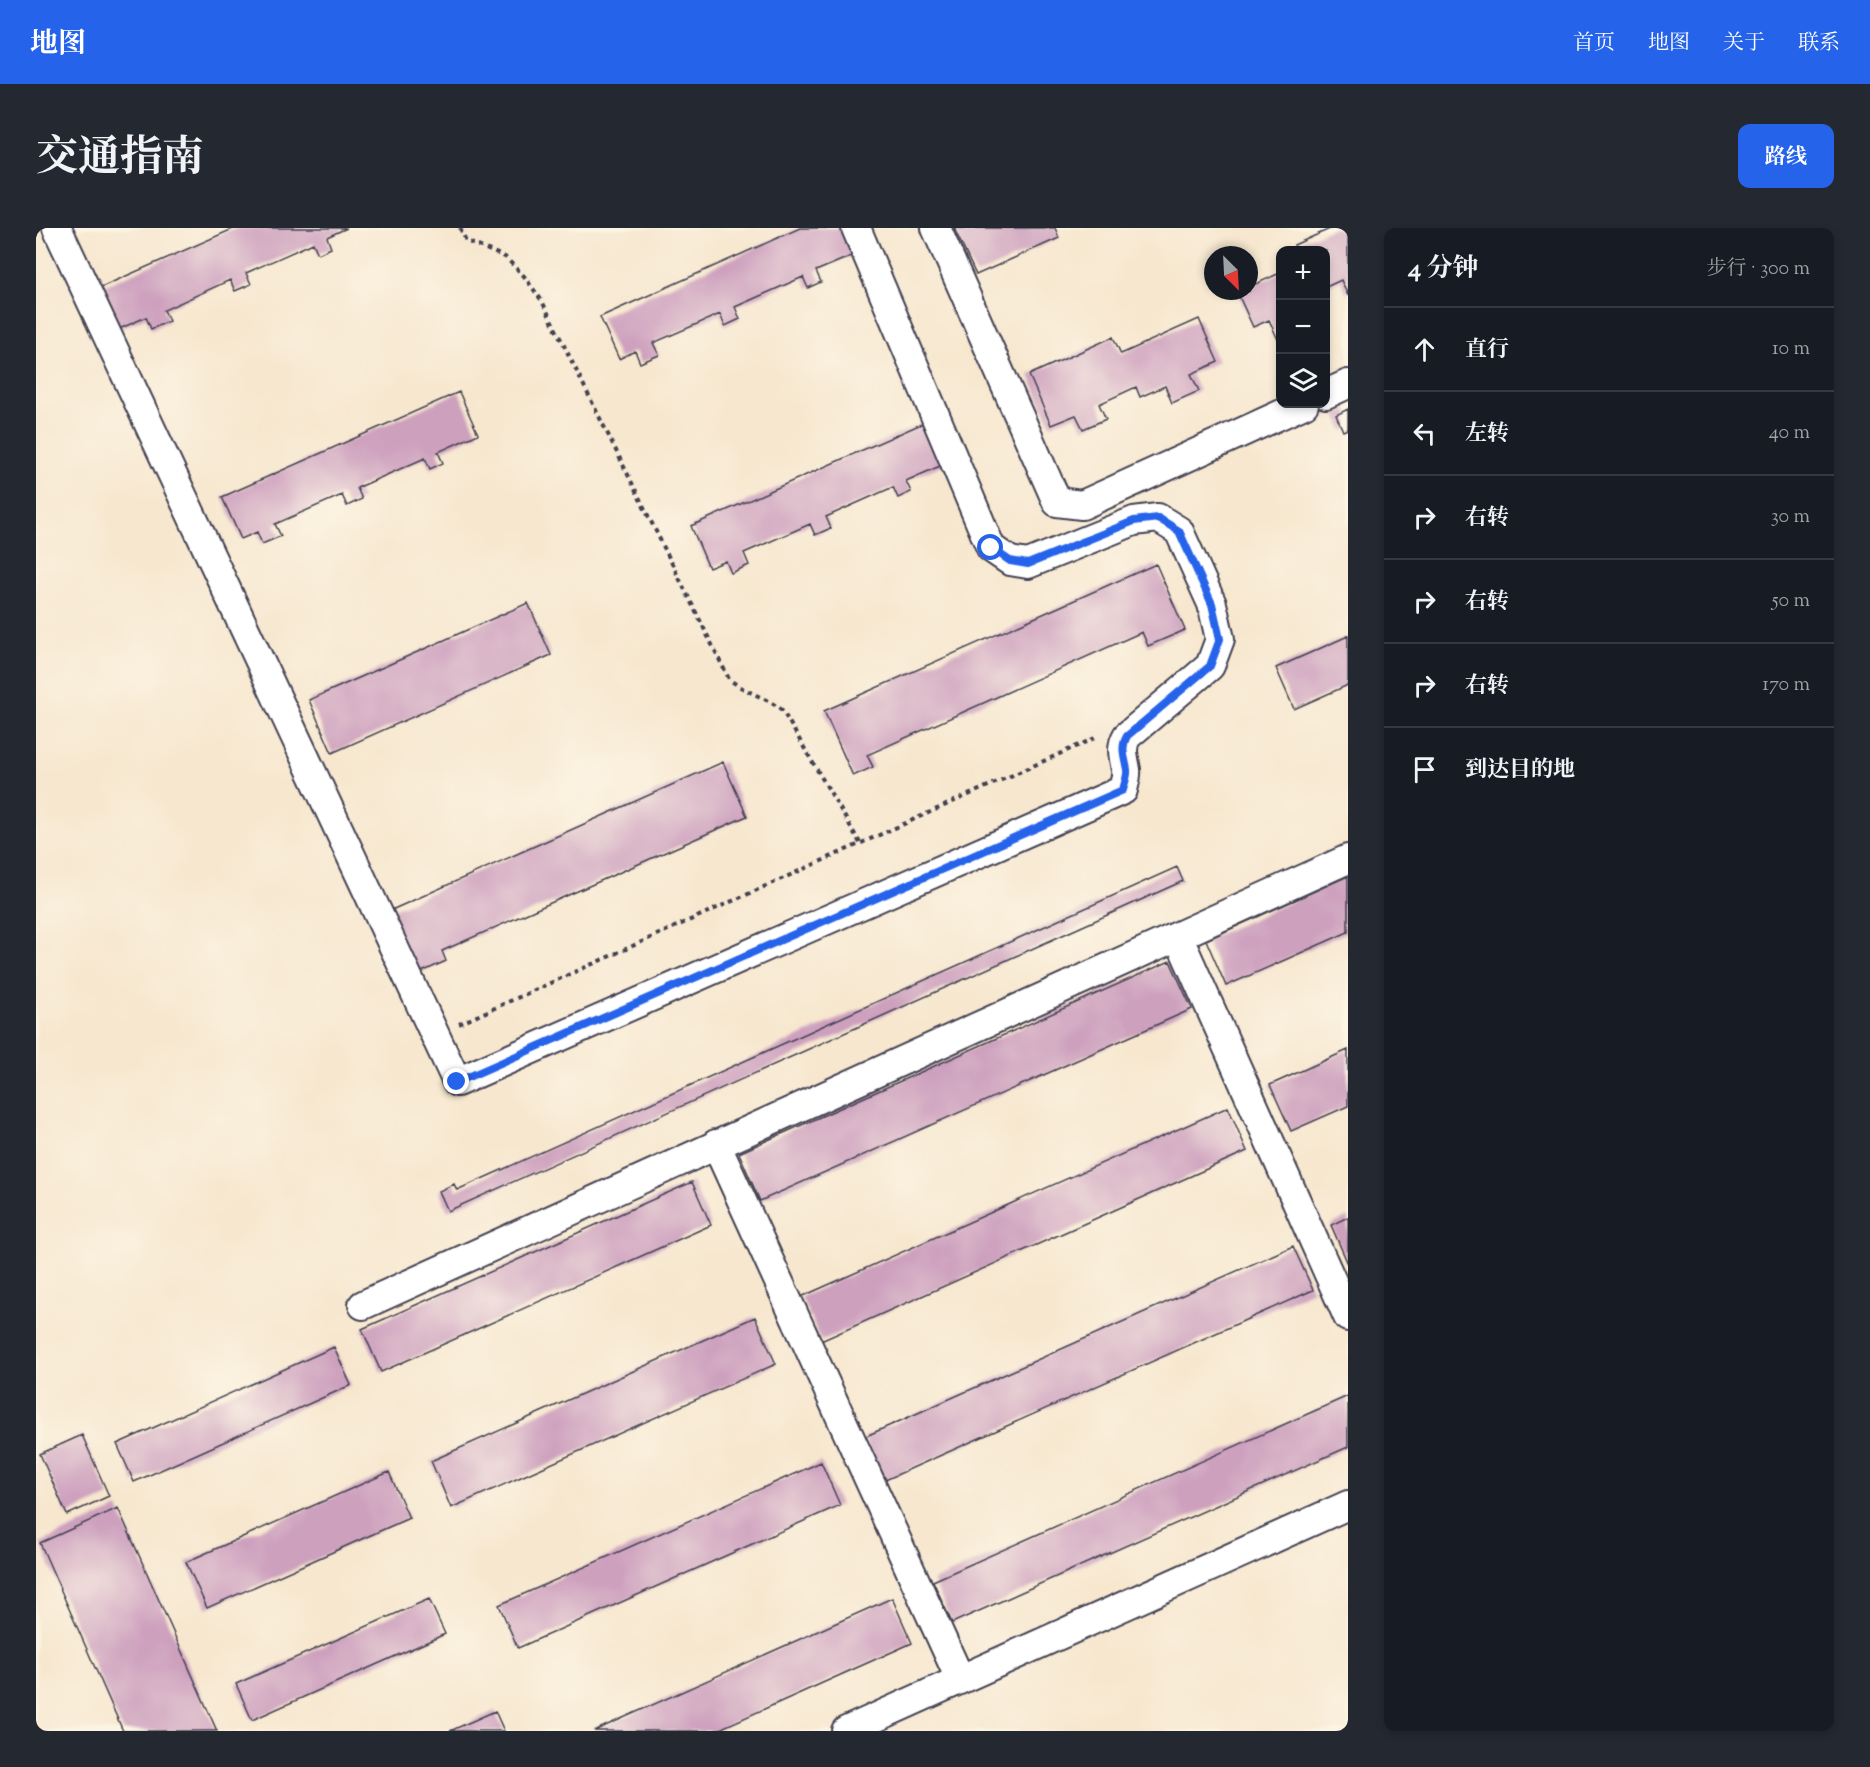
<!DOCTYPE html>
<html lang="zh">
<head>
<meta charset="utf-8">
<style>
  body { margin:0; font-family:"Sorts Mill Goudy","Noto Serif SC",serif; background:#242831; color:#f1f3f6 }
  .controls { position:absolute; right:18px; top:18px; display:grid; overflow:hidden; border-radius:12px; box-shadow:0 3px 9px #0003 }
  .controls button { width:54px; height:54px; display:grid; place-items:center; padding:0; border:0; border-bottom:2px solid #363941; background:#171b24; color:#f1f3f6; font:30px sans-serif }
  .compass { position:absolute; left:1168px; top:18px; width:54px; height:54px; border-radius:50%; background:#171b24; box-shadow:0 3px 9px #0003; rotate:156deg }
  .stop { position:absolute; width:18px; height:18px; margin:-14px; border:4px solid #2563eb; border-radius:50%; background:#fff }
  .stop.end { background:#2563eb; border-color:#fff; box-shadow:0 2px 6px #0008 }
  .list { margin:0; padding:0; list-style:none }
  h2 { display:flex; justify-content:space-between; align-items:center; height:78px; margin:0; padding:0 24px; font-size:26px }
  h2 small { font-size:20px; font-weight:400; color:#9ea1a6 }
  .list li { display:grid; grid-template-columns:39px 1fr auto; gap:18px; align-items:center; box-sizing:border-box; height:84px; padding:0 24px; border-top:2px solid #363941 }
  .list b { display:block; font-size:22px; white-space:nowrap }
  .list em { font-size:20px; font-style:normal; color:#9ea1a6 }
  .icon { flex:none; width:33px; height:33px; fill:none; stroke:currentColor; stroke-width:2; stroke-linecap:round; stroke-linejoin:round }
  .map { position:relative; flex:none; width:1312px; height:1503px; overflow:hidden; border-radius:12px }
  header { display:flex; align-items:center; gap:36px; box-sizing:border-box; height:84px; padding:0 30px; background:#2563eb; color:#fff }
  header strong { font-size:28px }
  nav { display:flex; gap:33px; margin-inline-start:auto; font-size:21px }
  .intro { display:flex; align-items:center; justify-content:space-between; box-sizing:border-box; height:144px; padding:0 36px }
  h1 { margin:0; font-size:42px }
  .button { padding:15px 27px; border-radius:12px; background:#2563eb; color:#fff; font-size:21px; font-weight:700 }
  main { display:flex; gap:36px; padding:0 36px }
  aside { flex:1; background:#171b24; border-radius:12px; box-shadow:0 3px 9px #0003 }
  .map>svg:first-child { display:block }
</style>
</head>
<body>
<header>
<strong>地图</strong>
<nav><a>首页</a><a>地图</a><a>关于</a><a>联系</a></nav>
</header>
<div class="intro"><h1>交通指南</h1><a class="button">路线</a></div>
<main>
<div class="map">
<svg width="1312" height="1503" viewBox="0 0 1312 1503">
  <rect width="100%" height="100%" fill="#fcf5e5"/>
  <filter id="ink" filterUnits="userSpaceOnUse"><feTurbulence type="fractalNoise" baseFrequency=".0167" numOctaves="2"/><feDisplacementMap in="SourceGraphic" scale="12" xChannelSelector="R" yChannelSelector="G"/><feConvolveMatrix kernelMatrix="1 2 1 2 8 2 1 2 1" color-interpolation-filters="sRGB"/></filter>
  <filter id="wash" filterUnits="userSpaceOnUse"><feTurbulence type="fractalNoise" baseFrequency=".008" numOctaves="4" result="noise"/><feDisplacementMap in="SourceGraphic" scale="24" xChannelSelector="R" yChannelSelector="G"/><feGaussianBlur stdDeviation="1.35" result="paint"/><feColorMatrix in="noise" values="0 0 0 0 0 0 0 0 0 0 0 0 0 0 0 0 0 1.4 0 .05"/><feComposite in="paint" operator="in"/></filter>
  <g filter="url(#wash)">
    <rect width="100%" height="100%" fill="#f7e7cf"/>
    <g id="blocks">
      <path fill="#cda0be" d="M199,0h112l-20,9 4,11 -13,6 -5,-11 -67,30 5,11 -16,7 -5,-11 -66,30 5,11 -18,8 -5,-12 -29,13 -18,-42z
        M764,0h45l11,26 -40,17 5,11 -13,6 -5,-11 -68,30 5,12 -15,7 -5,-12 -67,29 6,12 -19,8 -5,-12 -16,8 -19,-42z
        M918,0h101l4,10 -83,37z
        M1296,0h16v68l-7,-16 -15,7v-37h-30l-2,-5z
        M1244,45v71l-11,-24 -16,7 -16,-35 12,-1v-4z
        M1163,91l19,43 -27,12 8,17 -27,12 -7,-17 -25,11 -4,-10 -37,17 7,15 -23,10 -7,-14 -25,10 -22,-50 84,-38 8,17z
        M423,164l19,42 -40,18 5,11 -13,6 -5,-11 -68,30 5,11 -15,7 -5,-11 -67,29 6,12 -19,8 -5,-12 -16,7 -19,-42z
        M1312,181v20l-5,2 -7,-16z
        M892,193l19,42 -41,18 5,11 -13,6 -5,-11 -67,30 5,11 -16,7 -5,-11 -66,29 5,12 -18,8 -5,-12 -17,7 -18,-42z
        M1120,336l29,66 -37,16 -6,-14 -275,123 6,12 -20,9 -29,-65z
        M492,375l23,52 -219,98 -23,-53z
        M1312,408v49l-54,24 -18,-41z
        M687,534l24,54 -305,135 4,10 -31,14 -28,-63z
        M1141,639l6,14 -735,330 -9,-20 15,-7 3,6z
        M1312,648v56l-122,54 -20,-46z
        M1134,733l22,48 -432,192 -21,-48z
        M1312,822v56l-57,25 -21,-46z
        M1192,879l19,44 -426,190 -20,-44z
        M656,954l19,43 -330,147 -19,-43z
        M1312,989v47l-17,-39z
        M1257,1018l20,44 -430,191 -19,-44z
        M719,1089l21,47 -325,144 -20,-47z
        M298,1119l17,38 -217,97 -17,-38z
        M1312,1168v51l-396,176 -19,-42z
        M46,1207l27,61 -42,19 -27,-61z
        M785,1234l19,43 -322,143 -19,-43z
        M353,1244l20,46 -202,90 -21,-46z
        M82,1280l99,223h-94l-83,-188z
        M856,1370l20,45 -197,88h-121z
        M393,1371l16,35 -193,86 -16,-36z
        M459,1483l9,20h-54z"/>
    </g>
  </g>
  <g filter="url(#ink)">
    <use href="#blocks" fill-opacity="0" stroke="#424051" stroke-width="1.5"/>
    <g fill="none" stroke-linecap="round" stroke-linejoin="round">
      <defs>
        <path id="minor" d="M21,0l400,854 666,-292c1,-6 4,-14 3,-20 -2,-13 -6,-22 1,-34l83,-70 10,-27 -8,-35 -33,-73 -21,-13 -24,3 -106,43 -18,-3 -19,-13 -135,-320
          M900,0l121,274 25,3 222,-101
          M1290,166l22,-10
          M1142,708l170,381
          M680,916l244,535
          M327,1077l985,-446
          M810,1503l502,-226"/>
      </defs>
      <use href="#minor" stroke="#424051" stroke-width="32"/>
      <path stroke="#424051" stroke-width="4" stroke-dasharray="4.5 4.5" stroke-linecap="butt" d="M424,0l6,13 39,16 19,19 18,25 187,378c17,14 35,17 53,31l78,133
        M423,796l636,-286"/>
      <use href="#minor" stroke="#fff" stroke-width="28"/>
    </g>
  </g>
  <g fill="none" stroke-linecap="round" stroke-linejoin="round" filter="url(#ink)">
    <path stroke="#2563eb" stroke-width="8" d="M421,854l666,-292c1,-6 5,-14 4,-20 -2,-13 -7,-22 0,-34l83,-70 10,-27 -8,-35 -33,-73 -21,-13 -24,3 -106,43 -18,-3 -19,-13"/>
  </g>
</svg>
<div class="controls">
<button>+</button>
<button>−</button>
<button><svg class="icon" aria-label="layers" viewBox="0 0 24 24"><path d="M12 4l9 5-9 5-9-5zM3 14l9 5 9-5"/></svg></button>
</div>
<svg class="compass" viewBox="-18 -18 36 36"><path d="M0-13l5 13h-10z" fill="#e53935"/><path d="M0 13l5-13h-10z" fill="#9ea1a6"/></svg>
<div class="stop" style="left:955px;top:320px"></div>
<div class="stop end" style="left:421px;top:854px"></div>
</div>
<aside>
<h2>4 分钟<small>步行 · 300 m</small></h2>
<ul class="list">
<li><svg class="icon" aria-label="ahead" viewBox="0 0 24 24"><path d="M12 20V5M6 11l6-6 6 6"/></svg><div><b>直行</b></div><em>10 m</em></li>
<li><svg class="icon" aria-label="left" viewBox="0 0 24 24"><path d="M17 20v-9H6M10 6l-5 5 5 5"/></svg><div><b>左转</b></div><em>40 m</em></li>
<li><svg class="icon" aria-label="right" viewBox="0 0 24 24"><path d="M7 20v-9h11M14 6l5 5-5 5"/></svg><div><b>右转</b></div><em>30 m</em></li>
<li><svg class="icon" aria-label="right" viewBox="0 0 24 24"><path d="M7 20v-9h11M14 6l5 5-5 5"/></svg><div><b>右转</b></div><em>50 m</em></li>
<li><svg class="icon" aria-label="right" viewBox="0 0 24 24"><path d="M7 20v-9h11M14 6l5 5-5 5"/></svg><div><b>右转</b></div><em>170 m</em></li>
<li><svg class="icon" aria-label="arrive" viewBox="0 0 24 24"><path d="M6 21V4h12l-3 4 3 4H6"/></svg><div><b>到达目的地</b></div></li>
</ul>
</aside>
</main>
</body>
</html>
